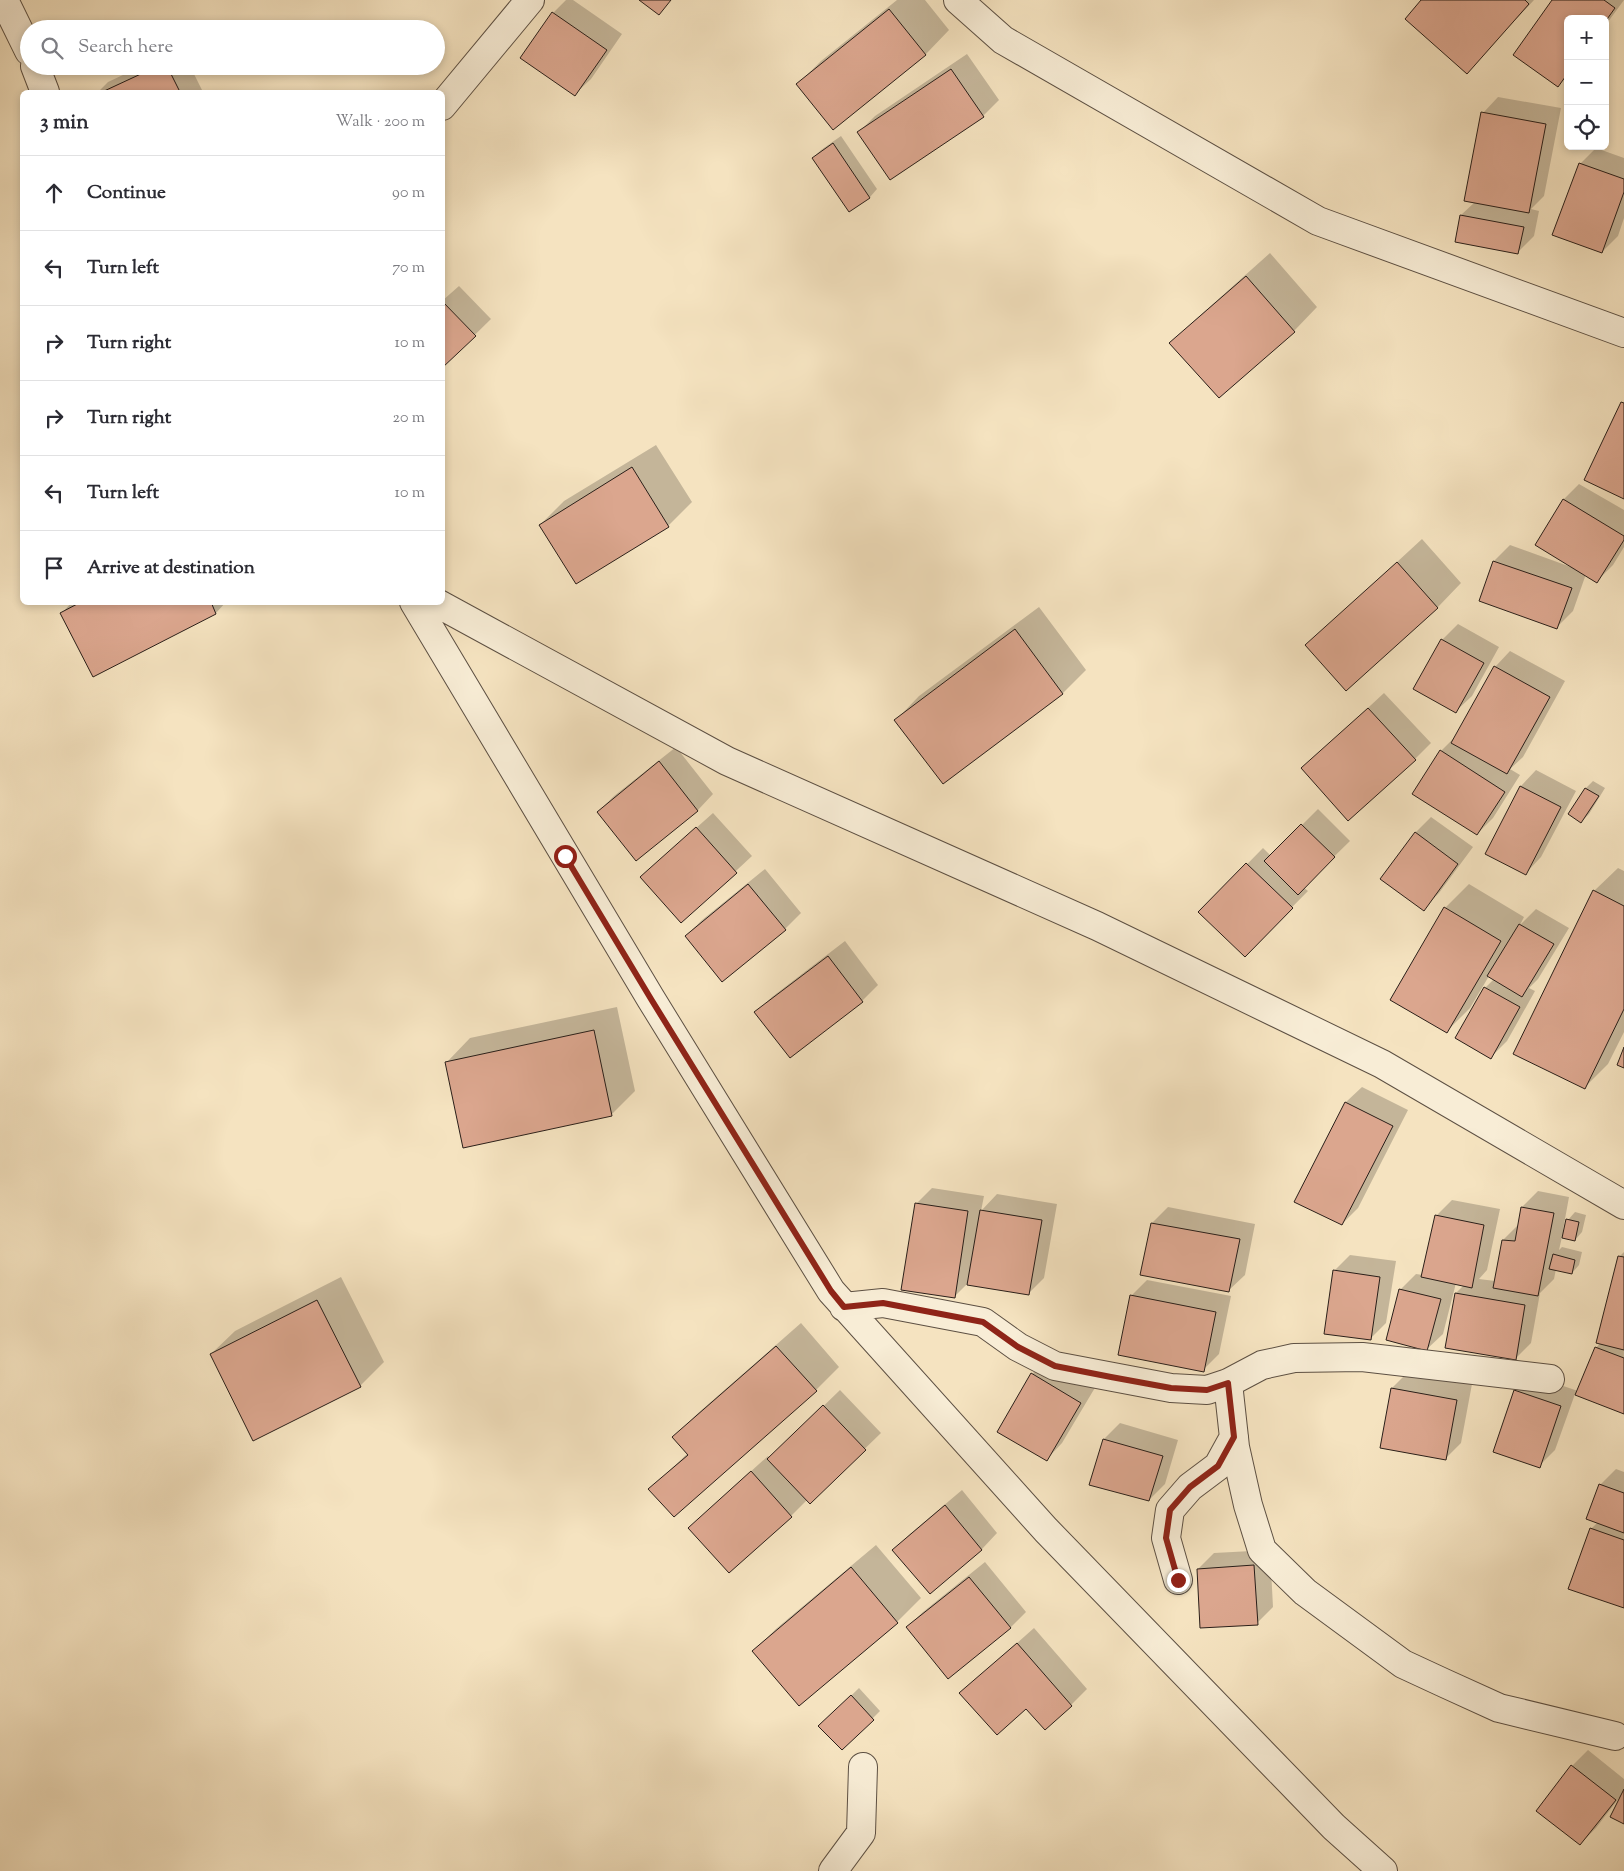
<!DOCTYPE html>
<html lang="en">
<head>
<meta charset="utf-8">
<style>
  body { margin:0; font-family:"Sorts Mill Goudy",serif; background:#f2f2f3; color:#2b2b33 }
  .controls { position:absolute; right:15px; top:15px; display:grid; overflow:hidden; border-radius:8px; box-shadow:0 2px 8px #0003 }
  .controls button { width:45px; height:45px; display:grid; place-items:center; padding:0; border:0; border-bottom:1px solid #e1e1e2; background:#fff; color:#2b2b33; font:25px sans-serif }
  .stop { position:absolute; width:15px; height:15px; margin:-11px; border:4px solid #8f2418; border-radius:50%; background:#fff }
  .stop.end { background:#8f2418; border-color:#fff; box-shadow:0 1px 5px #0008 }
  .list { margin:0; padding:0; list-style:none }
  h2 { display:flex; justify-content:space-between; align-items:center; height:65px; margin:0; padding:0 20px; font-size:21px }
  h2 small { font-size:16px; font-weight:400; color:#7c7c81 }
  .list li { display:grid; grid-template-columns:32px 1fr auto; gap:15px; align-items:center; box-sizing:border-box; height:75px; padding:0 20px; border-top:1px solid #e1e1e2 }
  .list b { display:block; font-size:19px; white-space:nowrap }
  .list em { font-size:16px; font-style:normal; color:#7c7c81 }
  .icon { flex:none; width:28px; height:28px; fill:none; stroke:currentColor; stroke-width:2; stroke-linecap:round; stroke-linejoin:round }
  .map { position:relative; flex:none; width:1624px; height:1871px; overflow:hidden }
  .search { position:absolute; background:#fff; box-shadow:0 2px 8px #0003; left:20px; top:20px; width:425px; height:55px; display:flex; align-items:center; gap:12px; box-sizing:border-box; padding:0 18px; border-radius:28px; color:#7c7c81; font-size:19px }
  .panel { position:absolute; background:#fff; box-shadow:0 2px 8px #0003; left:20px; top:90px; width:425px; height:515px; border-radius:8px }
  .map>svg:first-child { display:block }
</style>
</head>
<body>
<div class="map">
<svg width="1624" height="1871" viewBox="0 0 1624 1871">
  <rect width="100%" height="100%" fill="#f5e3c0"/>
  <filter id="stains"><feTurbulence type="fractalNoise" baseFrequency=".004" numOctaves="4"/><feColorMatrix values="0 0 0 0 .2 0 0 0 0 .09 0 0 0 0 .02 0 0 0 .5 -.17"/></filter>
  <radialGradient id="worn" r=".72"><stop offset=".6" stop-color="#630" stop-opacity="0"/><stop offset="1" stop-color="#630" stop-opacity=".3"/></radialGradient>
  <path fill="#0003" d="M566,0h7l49,34 -31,45 -16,15 -53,-36 31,-45z
    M897,0h28l24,30 -23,24 -93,74 -35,-44 23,-23z
    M1423,0h111l-67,72z
    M1554,0h70l-19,26v-7h-37v56l-11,11z
    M967,54l32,46 -16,16 -124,16 16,-16z
    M142,66h48l13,26h-105l10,-10z
    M1498,97l63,11 -17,88 -13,13 8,2 -5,25 -16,16 -57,-37 14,-13 8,-89z
    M841,136l36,53 -7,8 -21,14 -36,-53 8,-8z
    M1596,148l28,10v60l-6,18 -16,16 -22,-88z
    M1270,253l47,54 -23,24 -123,12 24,-23z
    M459,286l32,33 -49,48v-66z
    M656,445l36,57 -24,24 -92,56 -36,-57 24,-24z
    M1579,484l45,26v37l-11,18 -16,16 -11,-7 -13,37 -16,16 -77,-27 14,-39 16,-16 61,22 -7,-68z
    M1422,539l39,44 -23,24 -92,82 -39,-44z
    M72,602h154l-10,11 -122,62 -32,-62z
    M1039,607l47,63 -23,23 -120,90 -47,-63 23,-24z
    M1458,624l41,23 -27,49 -16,15 -14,-71z
    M1510,651l55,30 -42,76 -13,12 10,6 -27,43 -16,16 -36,-83 16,-16 38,-68z
    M1384,693l47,50 -16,16 -113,10z
    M676,747l37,47 -15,16 -62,49 -38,-47 16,-16z
    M1536,770l40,21 -35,66 -15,16 -40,-20 35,-67z
    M1593,781l12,7 -16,26 -8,8 5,-34z
    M1318,809l32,32 -47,46 5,4 -63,64 -45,-43 63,-64 8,8z
    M713,813l39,43 -71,66 -23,-60z
    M1431,817l42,30 -34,46 -16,16 -42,-31 35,-46z
    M1618,868l6,3v161l-16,32 -24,24 10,-197z
    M765,869l36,44 -16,16 -63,51 -36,-44 16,-16z
    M1469,884l55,33 -4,8 16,-16 33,19 -31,51 -9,9 6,3 -28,50 -16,16 -6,-69 9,-9 -5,-3 -19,32 -24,24 -1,-124z
    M845,941l33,44 -16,16 -72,55 -34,-44 16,-15z
    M617,1007l18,84 -24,24 -164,-53 23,-24z
    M1362,1087l46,23 -50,98 -16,16 -46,-23 50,-99z
    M932,1188l52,8 -3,15 16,-17 60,10 -13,74 -16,16 -61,-10 -13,13 -38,-93z
    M1538,1191l31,6 -6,33h2l3,-10 7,-8 11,3 -4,17 -7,8 -13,-3 -3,13 3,-3 20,5 -3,13 -7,8 -16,-4 -2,10 -14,14 -9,50 -16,16 -59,-66 8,-8 -8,-2 -13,51 -16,15 -27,-59 16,-16 7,1 13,-59 16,-16 48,9 -13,61 -8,9 16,2 8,-41 16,-16 3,-17z
    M1168,1207l87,17 -10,51 -16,15 -87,-16 10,-51z
    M1624,1252v161l-49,-19 -20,56 -16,16 -24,-75 16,-16 47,16 18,-43 5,-6h-3l22,-86z
    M1350,1255l46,6 -10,62 -16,16 -36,-68z
    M341,1277l43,85 -24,24 -149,-32 24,-23z
    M1147,1280l84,16 -12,58 -16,16 -72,-74z
    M801,1323l38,44 -23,23 -166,99 38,-36 -14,-16 23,-23z
    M1048,1358l48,28 -34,57 -15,16 -15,-85z
    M1408,1372l64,12 -11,59 -16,16 -64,-12 11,-59z
    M840,1390l41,43 -71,69 -2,-3 -17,17 -85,-4 62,-56 2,2z
    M1120,1423l58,17 -13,44 -16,16 -58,-16 13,-45z
    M1616,1469l8,3v135l-33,-78 7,-7 2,-37z
    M962,1490l35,43 -15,16 -52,43 -36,-42 16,-16z
    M876,1545l45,53 -24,24 -98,83 -46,-54 24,-23z
    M1270,1550l3,57 -16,16 -59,-54 16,-16z
    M985,1562l41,50 -16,16 -103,-1 16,-15z
    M1034,1628l53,61 -16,16 -45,3 -65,-15z
    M859,1688l21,23 -38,38 -22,-23z
    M1588,1750l36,29v44l-5,-25 -23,30 -16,16 -8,-78z"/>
  <path fill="#dba68e" stroke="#2a1f19" d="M639,0h32l-12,15z
    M1421,0h104l4,4 -62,70 -62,-55z
    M1552,0h52l11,8 -10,14v-3h-37v54l-10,14 -45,-32z
    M889,9l37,46 -93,75 -37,-46z
    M552,12l55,38 -32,46 -55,-38z
    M158,66h9l13,26h-78z
    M951,69l33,48 -94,63 -33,-48z
    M1481,112l65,12 -17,89 -65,-12z
    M833,143l37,55 -21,14 -37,-54z
    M1579,163l45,16v13l-22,61 -50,-18z
    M1460,215l64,12 -6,27 -63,-12z
    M1246,276l49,56 -76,66 -50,-55z
    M442,301l34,35 -34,32z
    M1621,402l3,1v96l-40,-19z
    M632,467l37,60 -93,57 -37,-59z
    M1563,499l61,37v4l-27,43 -62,-38z
    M1493,561l79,27 -15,41 -78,-28z
    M1397,562l41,46 -92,83 -41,-46z
    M81,602h130l5,12 -123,63 -33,-64z
    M1015,629l48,65 -120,90 -49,-64z
    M1441,639l43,24 -28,50 -43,-24z
    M1494,666l56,31 -43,77 -56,-31z
    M1368,708l48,52 -68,61 -47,-53z
    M1440,750l65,42 -28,43 -65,-41z
    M659,761l39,50 -62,50 -39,-49z
    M1520,786l41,21 -35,68 -41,-21z
    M1585,788l14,8 -18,27 -13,-9z
    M1301,824l34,33 -37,38 -34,-34z
    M696,827l41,46 -56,50 -41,-46z
    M1415,832l43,32 -34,47 -44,-32z
    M1246,863l47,45 -48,49 -47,-45z
    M748,884l38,46 -64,52 -37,-46z
    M1593,890l31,16v103l-39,80 -72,-35z
    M1444,907l57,34 -54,92 -57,-33z
    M1519,924l35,20 -32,53 -35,-21z
    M828,956l35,46 -73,56 -36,-46z
    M1484,987l36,20 -29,52 -36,-21z
    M594,1030l18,86 -149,32 -18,-86z
    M1624,1047v21l-7,-3z
    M1345,1102l48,24 -51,99 -48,-23z
    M915,1203l53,8 -13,87 -54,-8z
    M1521,1207l33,6 -16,83 -45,-8 9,-48 13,1z
    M980,1210l62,10 -13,75 -62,-10z
    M1435,1215l49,10 -12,63 -51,-11z
    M1566,1219l13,3 -4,19 -13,-3z
    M1151,1223l89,16 -11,53 -89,-17z
    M1553,1254l22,6 -3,14 -23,-5z
    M1618,1256l6,1v93l-28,-7z
    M1333,1270l47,7 -9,63 -47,-6z
    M1399,1289l42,10 -14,52 -41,-11z
    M1455,1293l70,12 -9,55 -71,-12z
    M1130,1295l86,17 -12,60 -86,-17z
    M317,1300l44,87 -108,54 -43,-87z
    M776,1346l41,45 -143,126 -26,-28 40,-34 -16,-18z
    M1595,1347l29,11v56l-49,-19z
    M1031,1373l50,30 -34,58 -50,-29z
    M1391,1388l66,12 -11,60 -66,-12z
    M1514,1390l47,16 -21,62 -47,-16z
    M823,1405l43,45 -56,54 -43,-45z
    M1103,1439l60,17 -14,45 -60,-16z
    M751,1471l41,46 -63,56 -41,-45z
    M1599,1484l25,9v40l-38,-14z
    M945,1505l37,45 -52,44 -38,-44z
    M1590,1528l34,12v68l-56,-19z
    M1254,1565l4,60 -58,3 -3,-59z
    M851,1567l47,56 -99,83 -47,-55z
    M969,1577l42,51 -63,51 -42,-52z
    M1017,1643l55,63 -27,24 -19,-21 -29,26 -38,-42z
    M851,1695l23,25 -32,30 -24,-24z
    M1571,1765l45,35 -36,45 -44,-34z
    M1624,1789v35l-14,-7z"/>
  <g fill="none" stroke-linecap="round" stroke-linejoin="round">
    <defs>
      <path id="minor" d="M4,0l25,51
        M958,0l45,40 315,181 306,112
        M35,66l10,26
        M442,106l88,-106
        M414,602l237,397 180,292 215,239 288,297 49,44
        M435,602l292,159 370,165 285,138 242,141
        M844,1307l39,-4 100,19 35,25 37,19 116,22 36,2 21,-7 34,-18 32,-7 68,-1 188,22
        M1228,1383l7,64 13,58 14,45 43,42 98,72 41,19 55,25 116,28
        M1178,1580l-12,-42 4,-28 20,-23 28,-21 16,-29
        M833,1871l28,-38 2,-66"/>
    </defs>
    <use href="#minor" stroke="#5d5043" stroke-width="30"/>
    <use href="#minor" stroke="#f8edd6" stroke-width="28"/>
  </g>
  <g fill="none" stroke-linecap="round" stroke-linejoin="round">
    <path stroke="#8f2418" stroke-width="6" d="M565,856l86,143 180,292 13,16 39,-4 100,19 35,25 37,19 56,11 60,11 36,2 21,-7 6,54 -16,29 -28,21 -20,23 -4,28 12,42"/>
  </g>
  <rect width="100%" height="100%" filter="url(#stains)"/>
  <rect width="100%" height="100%" fill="url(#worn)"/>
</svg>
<div class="controls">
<button>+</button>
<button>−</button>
<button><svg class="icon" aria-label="locate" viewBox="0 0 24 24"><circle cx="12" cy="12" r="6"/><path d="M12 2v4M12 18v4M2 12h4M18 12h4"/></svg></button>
</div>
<div class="stop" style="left:565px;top:856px"></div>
<div class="stop end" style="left:1178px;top:1580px"></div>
<div class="search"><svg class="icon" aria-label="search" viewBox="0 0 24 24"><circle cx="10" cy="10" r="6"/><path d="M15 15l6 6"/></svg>Search here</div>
<section class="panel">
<h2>3 min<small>Walk · 200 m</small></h2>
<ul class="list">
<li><svg class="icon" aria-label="ahead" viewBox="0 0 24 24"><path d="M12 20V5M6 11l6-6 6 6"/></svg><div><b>Continue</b></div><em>90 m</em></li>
<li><svg class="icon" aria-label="left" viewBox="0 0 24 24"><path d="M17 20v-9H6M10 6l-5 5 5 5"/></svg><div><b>Turn left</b></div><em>70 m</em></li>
<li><svg class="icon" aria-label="right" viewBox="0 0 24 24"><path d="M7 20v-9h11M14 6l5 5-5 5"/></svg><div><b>Turn right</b></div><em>10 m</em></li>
<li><svg class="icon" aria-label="right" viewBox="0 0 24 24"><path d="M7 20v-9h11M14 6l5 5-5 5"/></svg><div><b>Turn right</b></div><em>20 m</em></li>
<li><svg class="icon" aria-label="left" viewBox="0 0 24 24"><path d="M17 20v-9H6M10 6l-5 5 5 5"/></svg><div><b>Turn left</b></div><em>10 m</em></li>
<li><svg class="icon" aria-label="arrive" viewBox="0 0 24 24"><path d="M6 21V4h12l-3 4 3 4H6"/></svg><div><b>Arrive at destination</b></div></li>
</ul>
</section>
</div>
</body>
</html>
